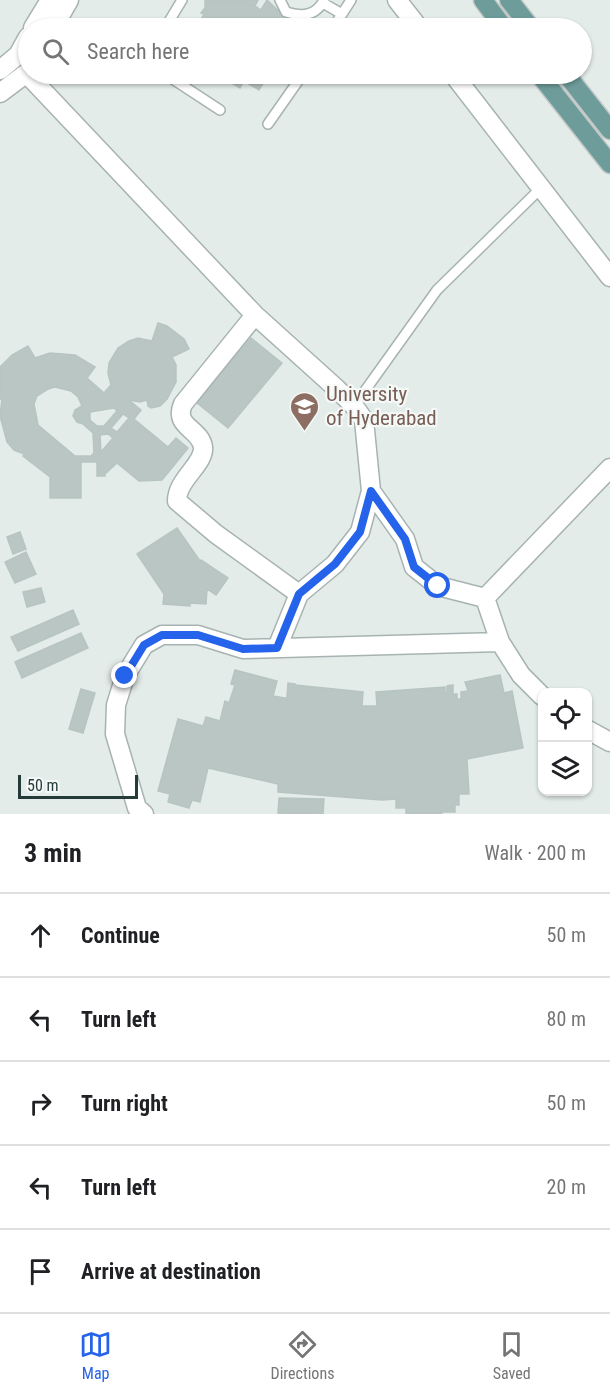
<!DOCTYPE html>
<html lang="en">
<head>
<meta charset="utf-8">
<style>
  body { margin:0; font-family:"Roboto Condensed",sans-serif; background:#f2f2f2; color:#202124 }
  .controls { position:absolute; right:18px; bottom:18px; display:grid; overflow:hidden; border-radius:12px; box-shadow:0 2px 4px #0004 }
  .controls button { width:54px; height:54px; display:grid; place-items:center; padding:0; border:0; border-bottom:2px solid #e0e0e0; background:#fff; color:#202124; font:30px sans-serif }
  .scale { position:absolute; left:18px; bottom:15px; width:120px; box-sizing:border-box; padding-left:6px; border:3px solid #253b3a; border-top:0; font-size:16px; line-height:21px; white-space:nowrap; color:#253b3a; -webkit-text-stroke:4px #f4f8f7; paint-order:stroke }
  .stop { position:absolute; width:18px; height:18px; margin:-14px; border:4px solid #2563eb; border-radius:50%; background:#fff }
  .stop.end { background:#2563eb; border-color:#fff; box-shadow:0 2px 6px #0008 }
  .list { margin:0; padding:0; list-style:none }
  h2 { display:flex; justify-content:space-between; align-items:center; height:78px; margin:0; padding:0 24px; font-size:26px }
  h2 small { font-size:20px; font-weight:400; color:#757577 }
  .list li { display:grid; grid-template-columns:39px 1fr auto; gap:18px; align-items:center; box-sizing:border-box; height:84px; padding:0 24px; border-top:2px solid #e0e0e0 }
  .list b { display:block; font-size:22px; white-space:nowrap }
  .list em { font-size:20px; font-style:normal; color:#757577 }
  .icon { flex:none; width:33px; height:33px; fill:none; stroke:currentColor; stroke-width:2; stroke-linecap:round; stroke-linejoin:round }
  .map { position:relative; flex:none; width:610px; height:814px; overflow:hidden }
  .search { position:absolute; background:#fff; box-shadow:0 2px 4px #0004; left:18px; right:18px; top:18px; height:66px; display:flex; align-items:center; gap:15px; box-sizing:border-box; padding:0 21px; border-radius:33px; color:#757577; font-size:22px }
  .sheet { height:498px; background:#fff }
  nav { display:flex; justify-content:space-around; align-items:center; box-sizing:border-box; height:84px; border-top:2px solid #e0e0e0; background:#fff; font-size:16px; color:#757577 }
  nav a { display:grid; justify-items:center; gap:3px }
  nav .on { color:#2563eb }
  .map>svg:first-child { display:block }
</style>
</head>
<body>
<div class="map">
<svg width="610" height="814" viewBox="0 0 610 814">
  <rect width="100%" height="100%" fill="#e4ecea"/>
  <path fill="#b9c6c3" stroke="#b7c5c2" stroke-width="1.5" fill-rule="evenodd" d="M205,0h53l-3,6 6,4 6,-10 17,16 -2,7 9,5h-95l8,-14 -3,-1 4,-5z
    M216,74h53l-10,16 -15,-9 -4,7z
    M158,323l9,3 17,13 5,10 -17,8 4,8v17l-9,17 -7,7 -9,2 -3,-2 -1,-6 -7,2 -11,-2 12,10 -7,9 34,28 8,-9 12,10 -26,32 -23,1 -22,-18 -12,11v2h-8v-14h-16v36h-31v-21l-27,-21 1,-2 -10,-4 -7,-8 -7,-26 2,-17h-2v-32l12,-12 16,-9 7,12 15,-5 25,2 20,12 -8,11 17,15 7,-8 -3,-12 1,-10 9,-15 11,-7 9,-3 14,3zM55,387l16,4 7,6 4,9 -7,4 -2,6 4,6 6,2 10,9 1,20 -3,3h-16l-37,-31 -4,-21 3,-8 11,-7zM114,408l3,3 -13,15h-7l-7,-6v-8zM123,414l6,4 -12,14 -6,-4zM108,434l5,4 -12,14 -1,-17z
    M251,338l31,25 -54,65 -31,-25z
    M177,528l23,33 1,-1 27,18 -12,17 -9,-6 -1,15 -16,-1v3l-27,-2 1,-10 -27,-40z
    M20,532l6,17 -13,5 -6,-17z
    M26,552l10,22 -21,9 -10,-21z
    M41,588l4,14 -18,5 -4,-15z
    M73,610l6,14 -61,27 -7,-14z
    M81,633l7,15 -66,30 -7,-16z
    M235,670l42,11 -4,15 18,3v-2h-4l1,-14 7,1v1l68,7 -1,14h15l-1,-14 69,-5v7l2,-1v-7l6,-1v9h4v5h4v-7l7,-1 -3,-9 35,-7 4,18 8,-2 11,57 -56,11 2,35h-10v11h-4v7h-14l1,2h-36v-6h-10v-9l-14,1 -104,-8v-8l-70,-16 -8,34 -8,-2 -3,8 -21,-6 2,-8 -12,-3 20,-72 25,7 3,-9 14,4 5,-20 4,2 6,-18 -4,-1z
    M81,689l14,4 -12,40 -14,-4z
    M279,798l45,1 -1,15 -45,-1z"/>
  <g fill="none" stroke-linecap="round" stroke-linejoin="round">
    <defs>
      <path id="service" d="M280,0l6,12c16,5 30,4 38,-12
        M323,3l19,11
        M165,28l17,-28
        M333,28l18,-28
        M165,74l55,36
        M268,124l35,-50
        M354,406l83,-116 103,-101"/>
      <path id="minor" d="M397,0l22,28
        M33,28l17,-28
        M53,28l16,-28
        M0,70l18,-15 10,-18
        M27,74l228,241 82,74 17,17 10,14 7,71 -11,41 -25,32 -36,30 -22,54
        M453,74l157,203
        M0,93l28,-21
        M255,315l-72,89c-10,23 17,24 20,43 2,17 -26,32 -26,54l39,33 83,60
        M371,491l34,48 9,28 24,19 47,12 15,44
        M485,598l125,-130
        M588,730l22,12
        M144,814l-7,-6 -22,-74 1,-29 9,-29 19,-31 18,-10h36l45,14 257,-7 21,33 21,21"/>
      <path id="primary" d="M483,0l21,28
        M509,0l22,28
        M539,74l71,90
        M566,74l44,56"/>
    </defs>
    <use href="#service" stroke="#a7b3b2" stroke-width="12"/>
    <use href="#minor" stroke="#a7b3b2" stroke-width="21"/>
    <use href="#primary" stroke="#c2c8c8" stroke-width="21"/>
    <use href="#service" stroke="#fff" stroke-width="9"/>
    <use href="#minor" stroke="#fff" stroke-width="18"/>
    <use href="#primary" stroke="#6d9c9a" stroke-width="18"/>
  </g>
  <g fill="none" stroke-linecap="round" stroke-linejoin="round">
    <path stroke="#2563eb" stroke-width="8" d="M125,676l19,-31 18,-10h36l45,14 34,-1 22,-54 36,-30 25,-32 11,-41 34,48 9,28 24,19"/>
  </g>
  <defs>
    <symbol id="university-pin" viewBox="-11 -11 22 30"><path d="M0 17L-7.5 6A9.5 9.5 0 1 1 7.5 6Z" fill="#8d6e63" stroke="#f4f8f7"/><path d="M0-5L7-2L0 1L-7-2ZM-4 1L0 2.5L4 1V4Q0 6-4 4Z" fill="#fff"/></symbol>
  </defs>
  <g fill-rule="evenodd">
    <use href="#university-pin" x="288" y="390" width="33" height="45"/>
  </g>
  <g text-anchor="middle" stroke-width="4.5" stroke-linejoin="round" paint-order="stroke">
    <g font-size="21" fill="#785e54" stroke="#f4f8f7" text-anchor="start">
      <text x="326" y="401">University<tspan x="326" dy="24">of Hyderabad</tspan></text>
    </g>
  </g>
</svg>
<div class="controls">
<button><svg class="icon" aria-label="locate" viewBox="0 0 24 24"><circle cx="12" cy="12" r="6"/><path d="M12 2v4M12 18v4M2 12h4M18 12h4"/></svg></button>
<button><svg class="icon" aria-label="layers" viewBox="0 0 24 24"><path d="M12 4l9 5-9 5-9-5zM3 14l9 5 9-5"/></svg></button>
</div>
<div class="scale">50 m</div>
<div class="stop" style="left:438px;top:586px"></div>
<div class="stop end" style="left:125px;top:676px"></div>
<div class="search"><svg class="icon" aria-label="search" viewBox="0 0 24 24"><circle cx="10" cy="10" r="6"/><path d="M15 15l6 6"/></svg>Search here</div>
</div>
<section class="sheet">
<h2>3 min<small>Walk · 200 m</small></h2>
<ul class="list">
<li><svg class="icon" aria-label="ahead" viewBox="0 0 24 24"><path d="M12 20V5M6 11l6-6 6 6"/></svg><div><b>Continue</b></div><em>50 m</em></li>
<li><svg class="icon" aria-label="left" viewBox="0 0 24 24"><path d="M17 20v-9H6M10 6l-5 5 5 5"/></svg><div><b>Turn left</b></div><em>80 m</em></li>
<li><svg class="icon" aria-label="right" viewBox="0 0 24 24"><path d="M7 20v-9h11M14 6l5 5-5 5"/></svg><div><b>Turn right</b></div><em>50 m</em></li>
<li><svg class="icon" aria-label="left" viewBox="0 0 24 24"><path d="M17 20v-9H6M10 6l-5 5 5 5"/></svg><div><b>Turn left</b></div><em>20 m</em></li>
<li><svg class="icon" aria-label="arrive" viewBox="0 0 24 24"><path d="M6 21V4h12l-3 4 3 4H6"/></svg><div><b>Arrive at destination</b></div></li>
</ul>
</section>
<nav>
<a class="on"><svg class="icon" aria-label="map" viewBox="0 0 24 24"><path d="M3 6l6-2 6 2 6-2v14l-6 2-6-2-6 2zM9 4v14M15 6v14"/></svg>Map</a>
<a><svg class="icon" aria-label="directions" viewBox="0 0 24 24"><path d="M12 3l9 9-9 9-9-9zM9 14v-3h6M13 9l2 2-2 2"/></svg>Directions</a>
<a><svg class="icon" aria-label="saved" viewBox="0 0 24 24"><path d="M7 4h10v16l-5-4-5 4z"/></svg>Saved</a>
</nav>
</body>
</html>
